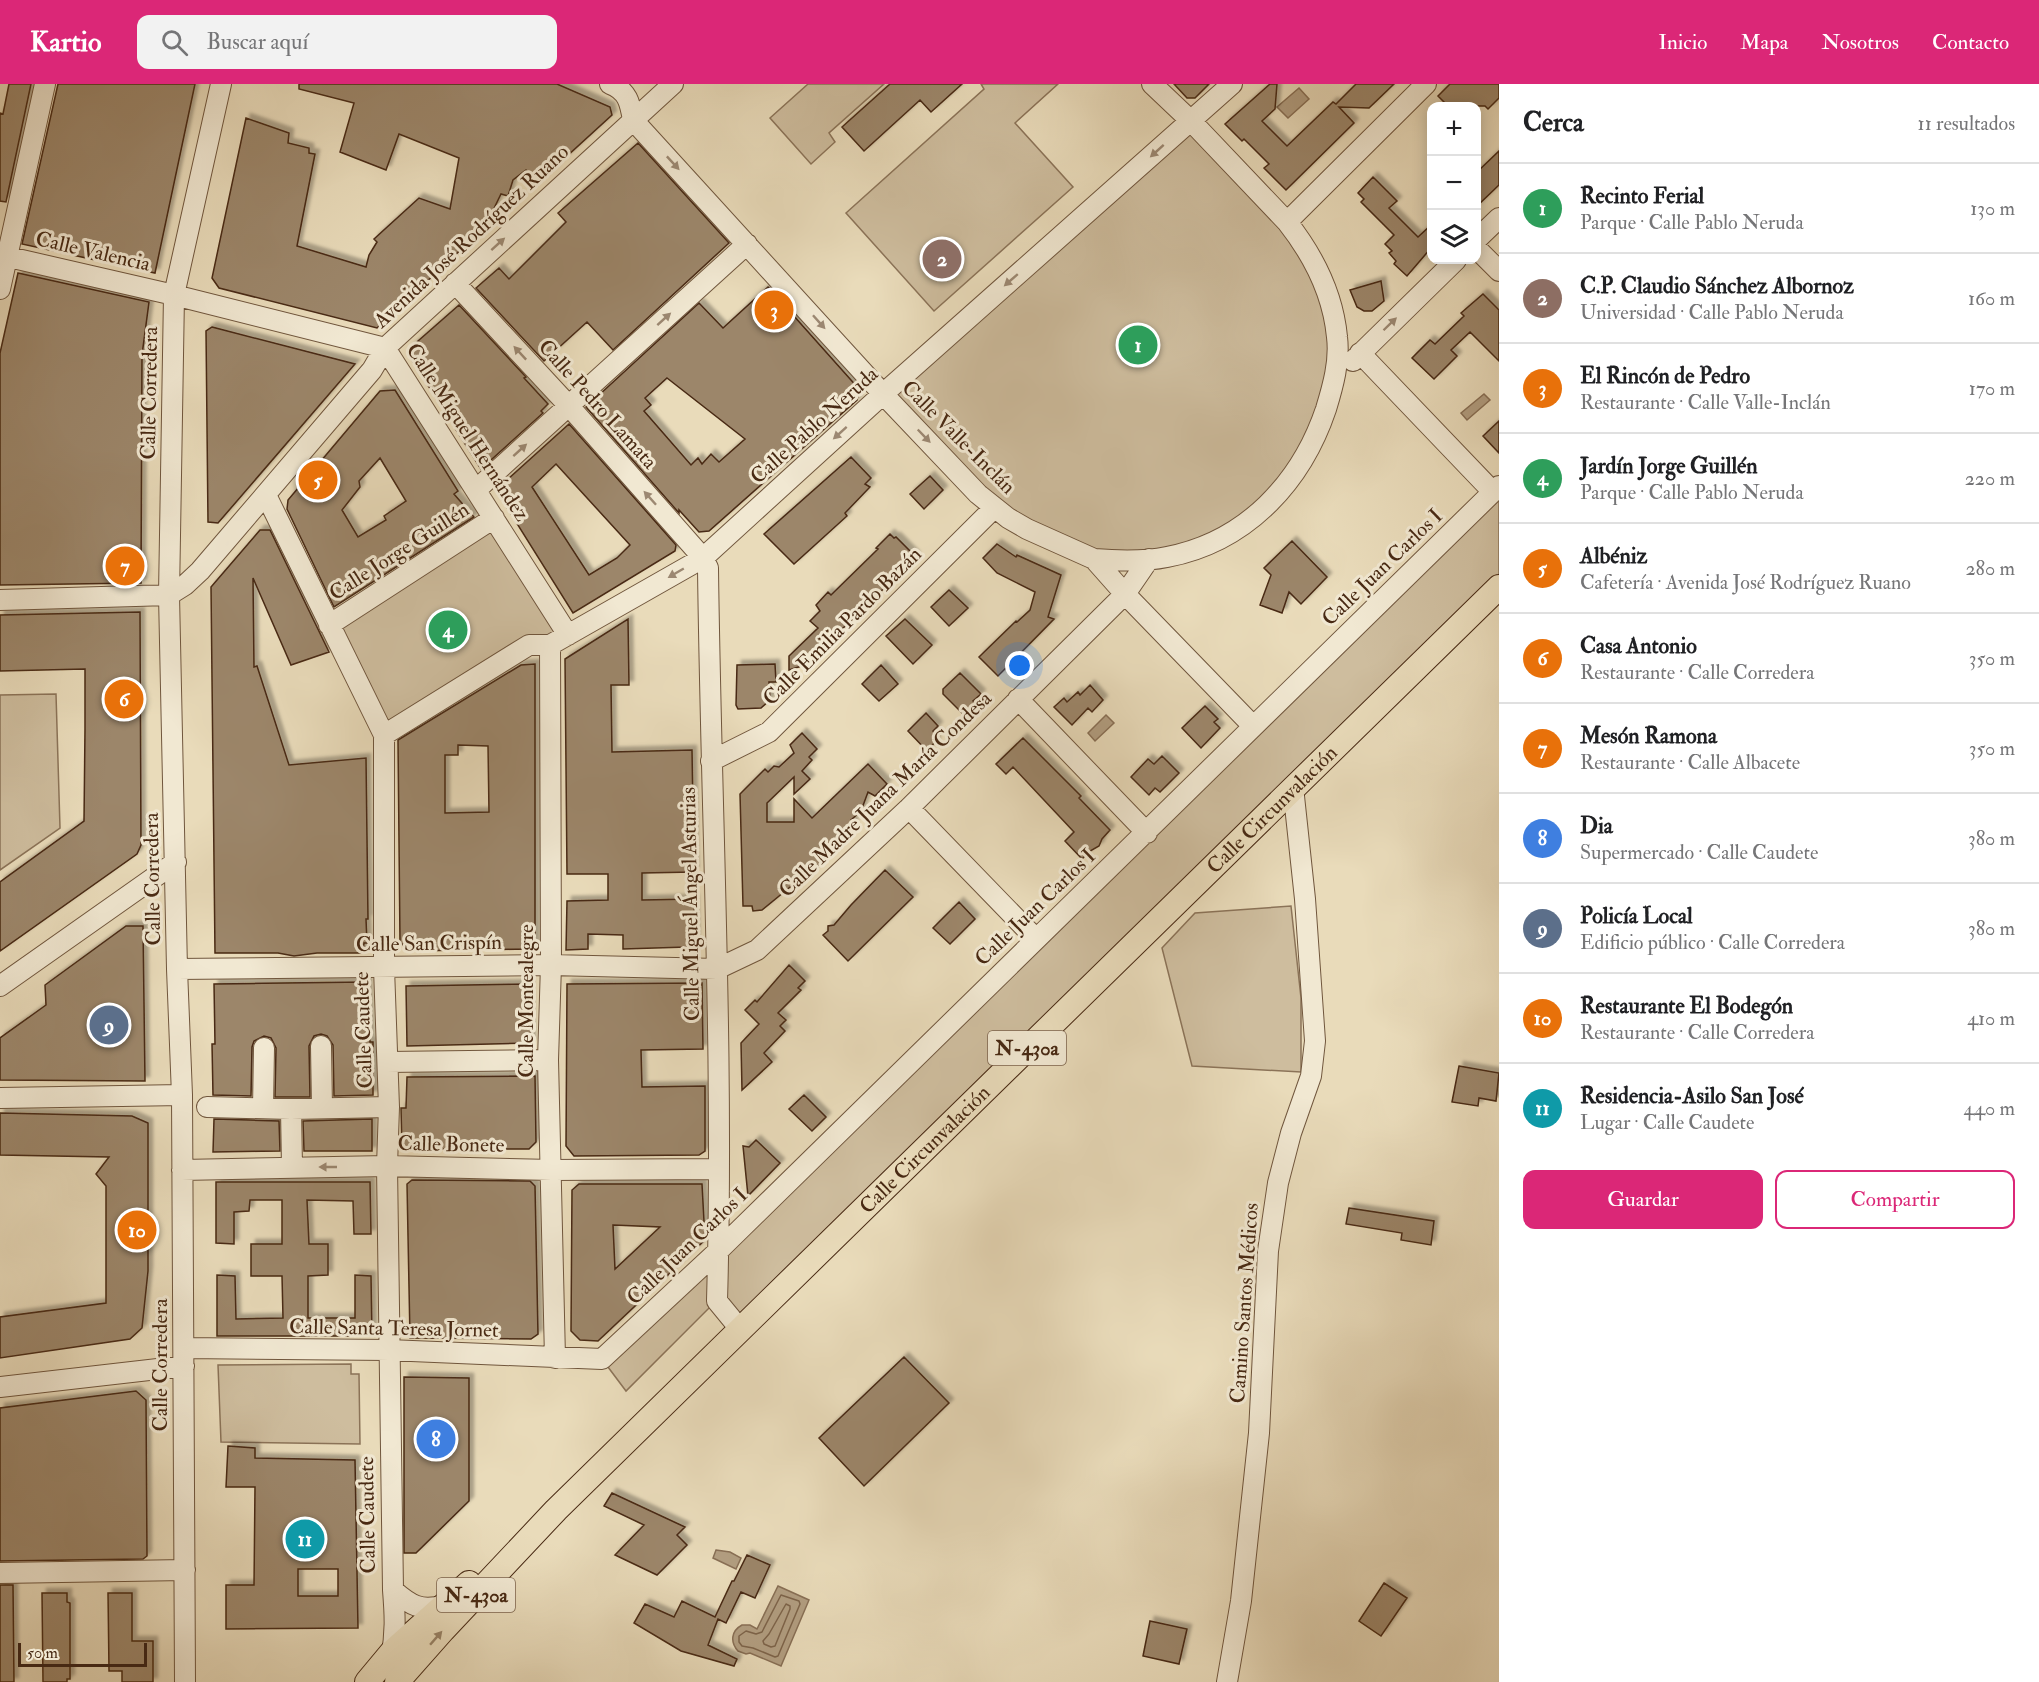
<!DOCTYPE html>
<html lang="es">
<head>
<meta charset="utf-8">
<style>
  body { margin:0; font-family:"IM FELL Double Pica",serif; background:#f2f2f2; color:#202124 }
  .controls { position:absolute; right:18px; top:18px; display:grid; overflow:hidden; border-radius:12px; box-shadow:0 3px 15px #0003 }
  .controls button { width:54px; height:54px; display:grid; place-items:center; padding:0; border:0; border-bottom:2px solid #e0e0e0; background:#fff; color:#202124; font:30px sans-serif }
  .scale { position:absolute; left:18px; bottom:15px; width:129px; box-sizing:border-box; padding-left:6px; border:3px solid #482913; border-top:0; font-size:16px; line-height:21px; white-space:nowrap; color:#482913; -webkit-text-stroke:4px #f1e8d2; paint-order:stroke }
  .you { position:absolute; left:1020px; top:582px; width:21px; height:21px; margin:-15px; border:4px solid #fff; border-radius:50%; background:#1a73e8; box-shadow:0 0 0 9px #1a73e833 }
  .badge { display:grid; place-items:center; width:39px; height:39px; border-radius:50%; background:#db2777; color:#fff; font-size:20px; font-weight:700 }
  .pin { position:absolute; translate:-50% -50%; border:3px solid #fff; box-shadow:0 2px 6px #0006 }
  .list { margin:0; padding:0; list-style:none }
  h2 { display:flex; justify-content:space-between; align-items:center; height:78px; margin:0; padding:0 24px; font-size:26px }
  h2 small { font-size:20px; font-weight:400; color:#757577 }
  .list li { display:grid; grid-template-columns:39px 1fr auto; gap:18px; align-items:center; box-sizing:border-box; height:90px; padding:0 24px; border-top:2px solid #e0e0e0 }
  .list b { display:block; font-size:22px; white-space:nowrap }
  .list p { margin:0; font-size:20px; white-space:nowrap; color:#757577 }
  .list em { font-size:20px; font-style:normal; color:#757577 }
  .actions { display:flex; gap:12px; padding:18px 24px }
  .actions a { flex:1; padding:14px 0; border:2px solid #db2777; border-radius:12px; text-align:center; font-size:21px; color:#db2777 }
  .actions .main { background:#db2777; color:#fff }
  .icon { flex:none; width:33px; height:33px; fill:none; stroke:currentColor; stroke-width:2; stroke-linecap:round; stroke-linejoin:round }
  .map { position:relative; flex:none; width:1499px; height:1598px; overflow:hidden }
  header { display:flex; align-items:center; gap:36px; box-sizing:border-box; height:84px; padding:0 30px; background:#db2777; color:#fff }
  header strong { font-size:28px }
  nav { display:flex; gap:33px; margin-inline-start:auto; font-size:21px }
  .search { width:420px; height:54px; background:#f2f2f2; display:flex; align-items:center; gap:15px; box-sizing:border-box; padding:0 21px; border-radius:12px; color:#757577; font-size:22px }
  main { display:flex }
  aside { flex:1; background:#fff }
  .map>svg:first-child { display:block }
</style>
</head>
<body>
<header>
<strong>Kartio</strong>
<div class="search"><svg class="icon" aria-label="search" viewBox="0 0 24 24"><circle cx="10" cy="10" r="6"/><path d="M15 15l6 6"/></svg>Buscar aquí</div>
<nav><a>Inicio</a><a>Mapa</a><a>Nosotros</a><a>Contacto</a></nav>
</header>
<main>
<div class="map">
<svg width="1499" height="1598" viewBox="0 0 1499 1598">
  <defs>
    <filter id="shadow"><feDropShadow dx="4.5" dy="-4.5" stdDeviation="1.5" flood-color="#0004"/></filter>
  </defs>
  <rect width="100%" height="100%" fill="#e9dbba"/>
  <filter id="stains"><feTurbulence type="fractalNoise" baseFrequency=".00333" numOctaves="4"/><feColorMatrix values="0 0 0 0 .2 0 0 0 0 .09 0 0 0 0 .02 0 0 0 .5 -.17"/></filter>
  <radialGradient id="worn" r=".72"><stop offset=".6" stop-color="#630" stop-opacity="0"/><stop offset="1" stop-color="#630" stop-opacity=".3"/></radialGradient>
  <path fill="#cebd9e" stroke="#8b7358" stroke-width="1.5" d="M808,0h76l-55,49 6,9 -24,22 -41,-46z
    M981,0h77l-43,39 58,64 -139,124 -88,-98 138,-124z
    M1191,37l96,101 50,114 -21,100 -84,96 -100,28 -105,-31 -144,-135z
    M1499,402v101l-759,742 -24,-28 -90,90 -24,-32z
    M494,434l74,117 -184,100 -55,-110z
    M56,610l4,134 -60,42v-175z
    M1291,822l10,92v74l-109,-6 -30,-118 33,-35z
    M351,1280v10h8l1,70 -139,-2 -3,-77z"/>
  <path fill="#b29e81" stroke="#886f55" stroke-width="1.5" d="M1299,4l10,11 -21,19 -11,-11z
    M1484,310l6,6 -23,20 -6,-7z
    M1106,631l8,8 -19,18 -7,-8z
    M716,1466l14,2 11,6 -5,11 -23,-11z
    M778,1502l31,14 -28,66 -31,-13 -4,1 -8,-3c-8,-9 -7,-20 4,-26h8l7,4z"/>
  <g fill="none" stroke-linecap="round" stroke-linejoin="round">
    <path stroke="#7d644a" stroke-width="1.5" d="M781,1511l18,6 1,3 -22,52 -3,1 -22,-9 -11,-2 -3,-4v-6l7,-5 10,3 6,-2z
      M786,1520l4,2v3l-15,37 -4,1 -7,-3 -1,-3 6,-7z"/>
  </g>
  <path fill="#9c866a" stroke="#482913" stroke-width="1.5" fill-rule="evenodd" filter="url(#shadow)" d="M9,0h22l-25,118 -6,-1v-88l3,1z
    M58,0h137l-40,189 -133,-29z
    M299,0h258l53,23 2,8 -68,62 -4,-6 -8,6 -6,-7 -13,10 -5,16 -7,-2 -16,33 -108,101 -158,-40 -7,-10 34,-160 43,15 -1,10 21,5v5l6,1 -18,92 69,21 3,-12 8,-13 -3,-3 45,-41 31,11 9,-51 -60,-24 -13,36 -46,-18 14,-49 -55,-14z
    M890,0h72l-31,28 -11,-12 -56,51 -22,-24z
    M1174,0h35l-14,14h-8z
    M1270,0h7l-2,25 -13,12 25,25 46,-44 3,2 20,-20h38l-25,24 -30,-1 15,16 -68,67 -22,-22 5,-4 -25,-25 -2,2 -17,-17z
    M1450,0h49v14l-11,11 -3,-3h-37l-10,-10z
    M638,59l91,100 -116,107 -26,-28 -43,39 -68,-73 23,-20 10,11 57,-57 -8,-9z
    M1499,67v34l-23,22v-34z
    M1373,93l24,24 -8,7 29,29 13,-12v23l-24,28 -13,-12 2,-3 -7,-8 3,-2 -7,-7 9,-9 -33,-33 3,-3 -6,-6z
    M18,189l131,29 -7,53 -1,228 -141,2v-232z
    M1381,197l3,20 -12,10h-8l-7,-4 -7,-17z
    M768,203l91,102 -2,11 -148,131 -10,1 -20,-22v3l-93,-106 113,-104 24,25zM667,294l78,61 -26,23 -8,-8 -9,10 -4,-6 -7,7 -47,-54 7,-6 -6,-7z
    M1483,210l16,16v51l-29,-29 -19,18 6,6 -23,23 -22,-21 18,-18 5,4 29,-28 -3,-3z
    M459,221l67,72 -2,1 24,26 -7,7 2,2 -62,56 -71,-112v-9z
    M212,243l143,37 -137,159 -10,-1 -2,-191z
    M395,306l63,101 -4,3 20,23 -140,90 -47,-98 1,-9 92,-109zM380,374l26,43 -22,15 2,4 -28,17 -16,-27 18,-23 -1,-6z
    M1499,337v32l-16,-17z
    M569,340l107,121 -1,6 -102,62 -77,-123zM556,380l74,81 -13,13 -28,17 -57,-88z
    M851,373l20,21 -6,6 5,3 -25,26 2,3 -53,48 -30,-30z
    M930,392l13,14 -19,19 -14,-15z
    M260,446h10l59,122 -38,13 -38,-87 1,89 3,-1 32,99 77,-7 2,161h-2l1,24h-3l-1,10h-46l-23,3 -16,-3h-63l-4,-366z
    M890,450l4,4 2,-1 19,19 -1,3 -109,106 -16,5v-14l29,-28 -8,-7 10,-10 -4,-6 12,-13 3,3 47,-46 -2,-1z
    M1292,457l35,36 -26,27 -12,-12 -7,21 -22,-8 11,-30 -7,-7z
    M997,460l19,13 1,-2 44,20 -13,42 6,2 -56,57 -19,-19 37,-36 1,1 13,-12 5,-18 -38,-19 -14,-15z
    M949,506l19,18 -19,18 -18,-19z
    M140,528l1,233 -4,9 -137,97v-69l84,-61 1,-92v-60l-85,2v-56z
    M628,535l1,66h-18l1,67 80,-2 2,122 -52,1v27l52,-1 1,40 -8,8 -64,2v-14l-35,-1v15l-22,1 1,-49 41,-1v-26h-41l-2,-215z
    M905,535l27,26 -19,19 -27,-28z
    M535,580v285l-126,2 -9,-9 -2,-202 123,-75zM458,661l30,1 1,66 -44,1v-58h13z
    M775,580l1,18h-7l1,18 -9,8 -23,1 -2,-4 1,-40z
    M881,581l17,19 -19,17 -17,-17z
    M960,589l21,21 -8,7 3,2 -12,12 -21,-21v-5z
    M1090,601l13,15 -11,12 -4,-4 -16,17 -18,-18 10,-9 3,4 11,-10 2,3z
    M1205,622l13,13 -4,3 6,6 -19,20 -19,-20z
    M926,629l12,13 -5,5 3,4 -3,3 3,3 -9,10 -19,-20z
    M802,649l15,16 -8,8 3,3 -10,11 8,8 -16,15v-17l-27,26v19h27v-23l18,19 56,-54 19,20 -12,12 -7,-4 -7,19 -10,9 3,3 -19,19 4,4 -44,42v-5l-33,27 -9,1 -1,-5h-9l-3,-112 25,-25 3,3 6,-6 5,1 15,-14 -4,-8z
    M1023,654l58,58 -2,2 31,32 -8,9 -3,7 -9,5 -8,8 -17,-18 9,-9 -61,-65 -7,7 -10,-10z
    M1162,672l17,17 -19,19 -5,-4 -6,7 -18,-18 17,-18 6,5z
    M885,786l28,27 -65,64 -25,-26 5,-4v-5l6,-1 17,-20z
    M959,818l16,17 -25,25 -17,-16z
    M126,842h17l2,155 -145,-1v-42l46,-33 -1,-20z
    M789,881l16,16 -7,7 3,2 -23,23 8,7 -6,6 5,5 -21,22 8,9 -30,28 -1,-47 18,-19 -14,-14 10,-10 2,2z
    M367,898l3,60h3v53l-39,1 -1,-51 -6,-9 -6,-2 -7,2 -5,10 1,51h-35l1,-49 -5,-10 -7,-2 -10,5 -2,6 -1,49 -38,-1 -1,-51h3l-1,-60z
    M702,899l1,66 -62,1 1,37 63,-1v65l-6,4 -125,1 -8,-10 1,-162z
    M529,900l2,59 -124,3 -1,-60z
    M1459,982l40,7 -3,28 -17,-3 -1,8 -26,-4z
    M535,992l1,66 -7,7h-127l-1,-41h5l1,-31z
    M804,1011l22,22 -14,14 -23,-22z
    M0,1029l132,3 16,7v148l-6,57 -12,11 -130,19v-41l106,-14v-117l-10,-12 13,-17 -109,-2z
    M214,1035l65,2 1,30 -67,1z
    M372,1035v32h-68l-1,-30z
    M756,1056l24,23 -32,33 -5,-50 6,1z
    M412,1096l118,1 5,5 3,148 -7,5 -121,-1 -3,-154z
    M216,1098h154l1,52h-17l-1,-33 -46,-1 2,44h19v31l-20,1v42h47v-43l16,1 1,60h-155v-61l18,1 1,43 47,-1 -1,-42h-31v-32h31v-44h-32l-1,11 -15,1v32l-18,-1z
    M579,1100h123l3,56 -107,101 -18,-1 -9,-9 1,-141zM613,1141l47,2 -45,42z
    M1349,1124l85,13 -3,24 -30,-5 1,-7 -56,-9z
    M904,1273l45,46 -85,83 -45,-48z
    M404,1293l65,1v123l-53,52h-12z
    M136,1307l10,9 1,156 -4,3 -143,2v-153z
    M228,1362l27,2v10l100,2 3,168 -132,1v-44h28l1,-98h-29zM298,1485h40v27h-40z
    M612,1409l73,34 -8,8 10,10 -30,30 -42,-20 29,-30 -40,-19z
    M747,1471l23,10 -15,33 -14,-6 -15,31 -8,-4 -10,26 29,14 -3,7 -53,-15 -47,-28 11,-19 29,13 8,-16 33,16 17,-36h2z
    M1384,1499l23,15 -26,38 -22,-15z
    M0,1501h13l1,97h-14z
    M42,1509h25v9l3,1v76h-3v3h-24z
    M108,1509h24v48h21v41h-31v-11h-13z
    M1150,1537l37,8 -8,35 -36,-8z"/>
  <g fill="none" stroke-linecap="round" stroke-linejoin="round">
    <defs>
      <path id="minor" d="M610,0c18,7 20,19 23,36
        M633,36l250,274 95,100 30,24 19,11 67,30 31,35 128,132
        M1287,138l139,-138
        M1476,156l23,-22
        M1476,164l23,23
        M0,171l174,40 211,53 183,287
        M455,199l114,123 134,152 5,10c3,244 16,489 9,733l23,28
        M0,205l45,-205
        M1360,269l133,139
        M1353,277l103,-101
        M477,405l270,-245
        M266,411l118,240v233l5,139 -2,59 6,424c2,25 3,43 -2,68
        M1094,475c24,2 49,3 73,-2 79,-15 134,-74 159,-148 7,-23 14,-48 11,-72 -4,-43 -24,-82 -50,-115l-96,-101 -39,-37
        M169,511l16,-10 15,-14 172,-201 13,-22 288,-264
        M0,516l169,-5
        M329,541l165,-107
        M550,561l1,320 -3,95 7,298
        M1018,615l129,134
        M384,651l145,-90h21l153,-87 180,-164 349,-310
        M711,677l58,-29 225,-224
        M909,724l127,131
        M177,885l374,-4 166,4 40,-19 152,-142 216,-214 24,-35
        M0,902l176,-124
        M321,962l1,62
        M388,978l160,-2
        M0,1014l182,-3
        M207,1023l84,2 98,-2
        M263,1024l1,-60
        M291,1025l1,58
        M182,1086l205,-4 165,4 167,-1
        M184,1264l204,2 214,9 116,-108 781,-765
        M0,1303l184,-21
        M0,1489l185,-3
        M393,1506c17,15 28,22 51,15
        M185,1598l-3,-587 -5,-126 -8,-374 5,-300 47,-211
        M1227,1598l14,-81 18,-168 9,-182 10,-68 13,-50 20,-57 4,-35 -10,-142 -12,-112"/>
      <g id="major">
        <path d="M367,1598l25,-30 77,-69"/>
        <path id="s1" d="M397,1598l46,-52 113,-120 943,-923"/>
      </g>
    </defs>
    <use href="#minor" stroke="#70563d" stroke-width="22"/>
    <use href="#major" stroke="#482913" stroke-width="26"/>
    <use href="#minor" stroke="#f1e8d2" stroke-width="20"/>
    <use href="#major" stroke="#e9dbba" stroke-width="24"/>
  </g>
  <defs><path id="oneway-solid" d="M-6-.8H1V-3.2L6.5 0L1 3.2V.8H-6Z" transform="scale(1.5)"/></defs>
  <g fill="#9c8872">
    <use href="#oneway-solid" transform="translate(1157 67) rotate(138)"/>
    <use href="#oneway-solid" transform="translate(673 79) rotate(47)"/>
    <use href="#oneway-solid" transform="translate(498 160) rotate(-42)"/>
    <use href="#oneway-solid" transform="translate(1011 196) rotate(139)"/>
    <use href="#oneway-solid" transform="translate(664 235) rotate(-42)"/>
    <use href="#oneway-solid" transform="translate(819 238) rotate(48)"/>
    <use href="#oneway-solid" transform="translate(1390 240) rotate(-44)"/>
    <use href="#oneway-solid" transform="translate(520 269) rotate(-133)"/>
    <use href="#oneway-solid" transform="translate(840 349) rotate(138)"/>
    <use href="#oneway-solid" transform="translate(924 352) rotate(46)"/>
    <use href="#oneway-solid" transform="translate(520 366) rotate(-42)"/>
    <use href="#oneway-solid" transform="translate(650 414) rotate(-132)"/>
    <use href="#oneway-solid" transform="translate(676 489) rotate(150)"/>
    <use href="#oneway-solid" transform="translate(328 1083) rotate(180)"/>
  </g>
  <use fill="#988266" href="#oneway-solid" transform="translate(436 1554) rotate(-49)"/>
  <g text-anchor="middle" stroke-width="6" stroke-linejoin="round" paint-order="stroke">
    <g fill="#f1e8d2" stroke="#7b624c" stroke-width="1.5">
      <rect x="988" y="947" width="78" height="34" rx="4.5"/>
      <rect x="437" y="1494" width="78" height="34" rx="4.5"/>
    </g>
    <g font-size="20" font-weight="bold" fill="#482913">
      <text x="1027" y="971">N-430a</text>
      <text x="476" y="1518">N-430a</text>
    </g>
    <g font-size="21" fill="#482913" stroke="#f1e8d2">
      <text transform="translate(471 152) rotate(-43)" y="7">Avenida José Rodríguez Ruano</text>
      <text transform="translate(93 167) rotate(13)" y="7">Calle Valencia</text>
      <text transform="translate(149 309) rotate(-89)" y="7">Calle Corredera</text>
      <text transform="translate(598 320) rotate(48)" y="7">Calle Pedro Lamata</text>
      <text transform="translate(814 341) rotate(-42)" y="7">Calle Pablo Neruda</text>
      <text transform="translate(468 348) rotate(57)" y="7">Calle Miguel Hernández</text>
      <text transform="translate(959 353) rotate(45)" y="7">Calle Valle-Inclán</text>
      <text transform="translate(399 467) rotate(-33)" y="7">Calle Jorge Guillén</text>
      <text transform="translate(1382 483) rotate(-44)" y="7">Calle Juan Carlos I</text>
      <text transform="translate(842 542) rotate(-45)" y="7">Calle Emilia Pardo Bazán</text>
      <text transform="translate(885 710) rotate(-44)" y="7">Calle Madre Juana María Condesa</text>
      <text dy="7" stroke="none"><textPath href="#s1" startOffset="1236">Calle Circunvalación</textPath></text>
      <text transform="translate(152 795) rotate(-91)" y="7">Calle Corredera</text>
      <text transform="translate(690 820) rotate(-91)" y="7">Calle Miguel Ángel Asturias</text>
      <text transform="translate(1035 823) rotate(-44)" y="7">Calle Juan Carlos I</text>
      <text transform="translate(429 859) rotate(-1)" y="7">Calle San Crispín</text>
      <text transform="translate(526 917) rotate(-90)" y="7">Calle Montealegre</text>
      <text transform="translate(363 946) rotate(-92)" y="7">Calle Caudete</text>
      <text transform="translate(451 1060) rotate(1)" y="7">Calle Bonete</text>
      <text dy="7" stroke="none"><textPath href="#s1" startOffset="750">Calle Circunvalación</textPath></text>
      <text transform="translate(687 1162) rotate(-44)" y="7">Calle Juan Carlos I</text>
      <text transform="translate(1244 1219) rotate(-86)" y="7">Camino Santos Médicos</text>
      <text transform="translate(394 1244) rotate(1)" y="7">Calle Santa Teresa Jornet</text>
      <text transform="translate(160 1281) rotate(-90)" y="7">Calle Corredera</text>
      <text transform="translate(367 1431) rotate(-91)" y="7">Calle Caudete</text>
    </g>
  </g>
  <rect width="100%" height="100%" filter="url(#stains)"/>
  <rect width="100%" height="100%" fill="url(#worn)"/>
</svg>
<div class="controls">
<button>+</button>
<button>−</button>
<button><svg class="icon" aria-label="layers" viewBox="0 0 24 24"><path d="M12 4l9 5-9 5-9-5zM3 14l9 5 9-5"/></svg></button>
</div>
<div class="scale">50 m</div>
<div class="you"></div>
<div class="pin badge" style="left:1138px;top:261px;background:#2e9e5b">1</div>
<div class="pin badge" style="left:942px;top:175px;background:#8d6e63">2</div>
<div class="pin badge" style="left:774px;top:226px;background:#e8710a">3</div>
<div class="pin badge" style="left:448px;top:546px;background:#2e9e5b">4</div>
<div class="pin badge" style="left:318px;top:396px;background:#e8710a">5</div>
<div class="pin badge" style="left:124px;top:615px;background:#e8710a">6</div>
<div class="pin badge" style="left:125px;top:482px;background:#e8710a">7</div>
<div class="pin badge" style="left:436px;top:1355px;background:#3f7fe0">8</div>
<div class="pin badge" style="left:109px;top:941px;background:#5c6f8a">9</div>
<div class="pin badge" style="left:137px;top:1146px;background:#e8710a">10</div>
<div class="pin badge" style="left:305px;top:1455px;background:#0f9aa8">11</div>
</div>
<aside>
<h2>Cerca<small>11 resultados</small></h2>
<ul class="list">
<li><span class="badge" style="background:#2e9e5b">1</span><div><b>Recinto Ferial</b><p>Parque · Calle Pablo Neruda</p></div><em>130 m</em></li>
<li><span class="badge" style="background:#8d6e63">2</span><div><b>C.P. Claudio Sánchez Albornoz</b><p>Universidad · Calle Pablo Neruda</p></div><em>160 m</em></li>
<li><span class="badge" style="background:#e8710a">3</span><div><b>El Rincón de Pedro</b><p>Restaurante · Calle Valle-Inclán</p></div><em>170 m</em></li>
<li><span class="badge" style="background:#2e9e5b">4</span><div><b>Jardín Jorge Guillén</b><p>Parque · Calle Pablo Neruda</p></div><em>220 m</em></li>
<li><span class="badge" style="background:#e8710a">5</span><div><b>Albéniz</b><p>Cafetería · Avenida José Rodríguez Ruano</p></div><em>280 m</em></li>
<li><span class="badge" style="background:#e8710a">6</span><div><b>Casa Antonio</b><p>Restaurante · Calle Corredera</p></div><em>350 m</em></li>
<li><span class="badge" style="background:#e8710a">7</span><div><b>Mesón Ramona</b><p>Restaurante · Calle Albacete</p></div><em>350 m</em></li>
<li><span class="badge" style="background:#3f7fe0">8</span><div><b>Dia</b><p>Supermercado · Calle Caudete</p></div><em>380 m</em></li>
<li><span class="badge" style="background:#5c6f8a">9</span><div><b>Policía Local</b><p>Edificio público · Calle Corredera</p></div><em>380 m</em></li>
<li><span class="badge" style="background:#e8710a">10</span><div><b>Restaurante El Bodegón</b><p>Restaurante · Calle Corredera</p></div><em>410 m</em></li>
<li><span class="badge" style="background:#0f9aa8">11</span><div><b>Residencia-Asilo San José</b><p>Lugar · Calle Caudete</p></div><em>440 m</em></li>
</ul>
<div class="actions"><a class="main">Guardar</a><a>Compartir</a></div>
</aside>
</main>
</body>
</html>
